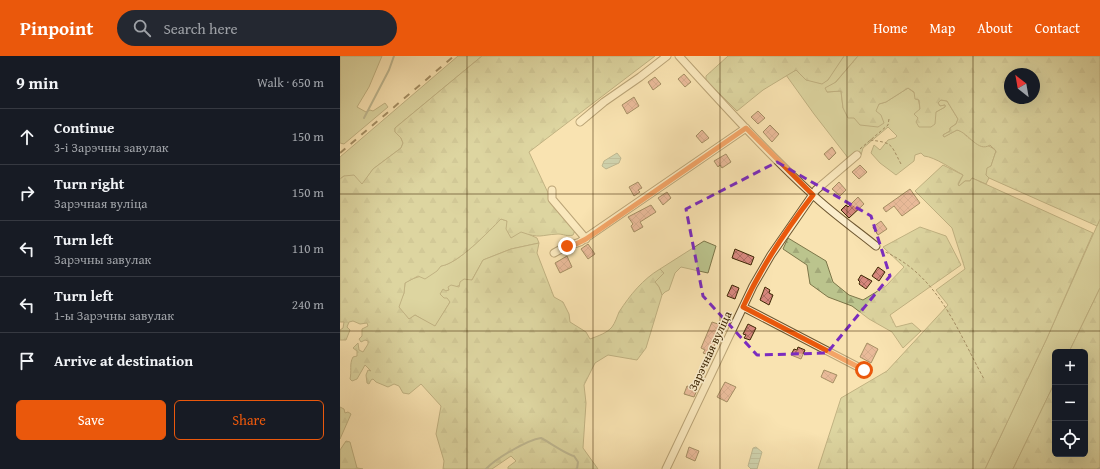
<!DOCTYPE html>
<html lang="en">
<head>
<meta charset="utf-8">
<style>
  body { margin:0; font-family:"Gentium Book Plus",serif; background:#242831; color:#f1f3f6 }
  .controls { position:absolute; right:12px; bottom:12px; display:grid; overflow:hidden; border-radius:6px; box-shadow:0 4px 16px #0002 }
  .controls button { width:36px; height:36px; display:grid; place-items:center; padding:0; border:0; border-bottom:1px solid #363941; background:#171b24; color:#f1f3f6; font:20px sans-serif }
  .compass { position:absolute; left:664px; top:12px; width:36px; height:36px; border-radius:50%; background:#171b24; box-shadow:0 4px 16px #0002; rotate:329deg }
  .stop { position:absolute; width:12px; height:12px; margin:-9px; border:3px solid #ea580c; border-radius:50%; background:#fff }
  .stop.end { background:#ea580c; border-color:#fff; box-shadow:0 1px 4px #0008 }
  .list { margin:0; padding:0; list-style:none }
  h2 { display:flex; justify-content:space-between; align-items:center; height:52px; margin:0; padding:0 16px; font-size:17px }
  h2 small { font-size:13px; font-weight:400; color:#9ea1a6 }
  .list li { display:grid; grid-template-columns:26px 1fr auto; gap:12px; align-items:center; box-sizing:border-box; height:56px; padding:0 16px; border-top:1px solid #363941 }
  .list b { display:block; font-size:15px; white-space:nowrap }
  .list p { margin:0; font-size:13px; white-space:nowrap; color:#9ea1a6 }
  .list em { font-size:13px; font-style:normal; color:#9ea1a6 }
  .actions { display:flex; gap:8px; padding:12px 16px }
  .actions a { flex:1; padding:9px 0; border:1px solid #ea580c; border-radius:6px; text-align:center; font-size:14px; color:#ea580c }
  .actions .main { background:#ea580c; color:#fff }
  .icon { flex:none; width:22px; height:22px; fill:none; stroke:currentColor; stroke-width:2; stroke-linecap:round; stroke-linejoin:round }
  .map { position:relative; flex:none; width:760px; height:413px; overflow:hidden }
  header { display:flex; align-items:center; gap:24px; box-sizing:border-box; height:56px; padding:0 20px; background:#ea580c; color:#fff }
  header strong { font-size:19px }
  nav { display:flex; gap:22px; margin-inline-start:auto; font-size:14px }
  .search { width:280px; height:36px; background:#242831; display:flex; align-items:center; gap:10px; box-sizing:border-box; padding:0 14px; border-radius:22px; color:#9ea1a6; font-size:15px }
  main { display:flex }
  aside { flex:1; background:#171b24 }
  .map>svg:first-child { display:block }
</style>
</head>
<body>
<header>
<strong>Pinpoint</strong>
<div class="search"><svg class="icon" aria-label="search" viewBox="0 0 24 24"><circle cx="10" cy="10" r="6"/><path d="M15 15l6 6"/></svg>Search here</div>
<nav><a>Home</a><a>Map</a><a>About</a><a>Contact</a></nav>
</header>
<main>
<aside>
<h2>9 min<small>Walk · 650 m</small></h2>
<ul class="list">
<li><svg class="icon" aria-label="ahead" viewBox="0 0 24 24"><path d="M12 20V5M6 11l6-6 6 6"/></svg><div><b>Continue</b><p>3-і Зарэчны завулак</p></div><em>150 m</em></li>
<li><svg class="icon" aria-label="right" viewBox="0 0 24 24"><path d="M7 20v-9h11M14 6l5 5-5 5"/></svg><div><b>Turn right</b><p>Зарэчная вуліца</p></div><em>150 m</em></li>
<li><svg class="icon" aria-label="left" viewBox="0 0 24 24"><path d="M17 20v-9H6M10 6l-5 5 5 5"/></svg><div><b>Turn left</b><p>Зарэчны завулак</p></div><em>110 m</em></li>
<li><svg class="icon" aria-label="left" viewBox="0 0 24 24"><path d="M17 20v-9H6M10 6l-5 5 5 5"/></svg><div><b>Turn left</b><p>1-ы Зарэчны завулак</p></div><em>240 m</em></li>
<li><svg class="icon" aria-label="arrive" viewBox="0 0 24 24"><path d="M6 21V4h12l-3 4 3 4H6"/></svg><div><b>Arrive at destination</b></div></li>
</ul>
<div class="actions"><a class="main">Save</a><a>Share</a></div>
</aside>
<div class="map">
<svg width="760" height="413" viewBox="0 0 760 413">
  <defs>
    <pattern id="forest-firs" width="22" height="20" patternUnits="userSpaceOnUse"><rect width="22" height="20" fill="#bbc48d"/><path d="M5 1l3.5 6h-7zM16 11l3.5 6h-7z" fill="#a2a878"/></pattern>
    <pattern id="water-rules" width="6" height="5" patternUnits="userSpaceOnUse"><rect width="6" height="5" fill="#9ebeaa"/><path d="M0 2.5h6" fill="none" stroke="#829a88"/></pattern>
    <pattern id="building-cross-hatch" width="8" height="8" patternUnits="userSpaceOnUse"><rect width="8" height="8" fill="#d6877d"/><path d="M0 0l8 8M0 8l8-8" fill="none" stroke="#af6e64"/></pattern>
  </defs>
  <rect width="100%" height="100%" fill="#f9e3b1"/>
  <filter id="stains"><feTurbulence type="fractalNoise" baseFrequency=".005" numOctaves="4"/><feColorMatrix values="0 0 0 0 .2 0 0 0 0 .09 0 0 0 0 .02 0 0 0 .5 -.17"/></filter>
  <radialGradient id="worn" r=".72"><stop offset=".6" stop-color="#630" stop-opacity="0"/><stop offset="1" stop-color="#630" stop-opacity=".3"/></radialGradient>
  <path fill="#bbc48d" stroke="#7c7649" d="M0,0h42l-13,31 -12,20 9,5 4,-2 3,1 12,-8 3,4 -44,37 -4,-1z
    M118,0h24l-87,72v4l6,6 2,5 -2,5 -28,21 -11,16 -18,-9 -4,3v-22z
    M504,0h14l-31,36 14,-1 2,17 32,3 4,-7 7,-2 22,-14c9,6 11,11 12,21l16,3 9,-5v-2l-5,1 -2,-3 3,-3 6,1 11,18 -2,5 -6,4v3l-7,4 1,2 13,-7c9,2 8,7 15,10 9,5 16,3 24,11l-5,15 -5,9 3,3 -3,6 -14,-6 -2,3h-5l-6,5 -1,-1 5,-10c-11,-6 -28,-18 -39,-19l-3,-3 -6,2 -1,6 -18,14 -16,-12 -9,-10 3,-8 6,5 8,-10 7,-2 2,-2 -9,-9 -25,21 -2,7 -9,8 -38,-49 -28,-39 10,-5 10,10 32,-16z
    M161,163l6,2 1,4 29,13 2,5 -28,6 -28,11 -11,20 -26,11 4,11 -15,25 -20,-12 -6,5 -11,-13 6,-14 1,-10c10,-8 29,-7 36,-17 17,-2 48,-35 60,-47z
    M760,163v69l-31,64h-14v30l-42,87h-28l62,-131z
    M364,185l12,5 -8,27 -27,-6 -6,6 -6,17 -4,2 -3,3 -3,-8 -4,-5 9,-9 -4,-4z"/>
  <path fill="url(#forest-firs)" stroke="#7c7649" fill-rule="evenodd" d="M142,0h173l-126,96 20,43 26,36 -2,4c-6,2 -9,-1 -15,-1 -19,1 -17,5 -37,-2l-10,6 -5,-9 1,-8 -6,-2c-12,12 -43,45 -60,47l-4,5 -12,8 -7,-3 -13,7 -1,10 -5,14 10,12 6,-4 20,11 15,-24 -3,-4h-3l-4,-4 3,-5 3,2 3,-1 -1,-3 3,-2 8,2 1,-5 4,-3 8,1 11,-20 28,-11 28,-6 -2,10 17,44 9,5 6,12 1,8 16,10 4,7c8,-3 17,-6 22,-12 3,-4 5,-10 7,-15 11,-17 24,-33 41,-43l4,4 -9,9 4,5 3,8 -16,53 -9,12 -29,-5 -13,8 -11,22 2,18 -3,45 15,21h-90v-2l8,-6 -5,-5 -19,13h-49l1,-8 -8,-27 5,-28 -20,-22 -12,10 -6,-1 -4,-7 -5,-2 -6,3 -12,-5 -3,-3 -2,1 -2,4 -2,-1 -1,-8 2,-5 3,1 -6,-6 -8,14 -5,2 -2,-2c2,-8 -1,-15 3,-22l4,-1v-5l-4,-3 5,-5 1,7 4,2 5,-8v-3l-3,-1 -4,2 -2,-3 3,-3v-7l6,-3 -1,-3 -7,1 -7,-3 -4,1 -2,5 3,3 -4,10h-6v-10l3,-2 1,-6h-4v-143l4,-3 10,-1 8,9 11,-15 28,-21 2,-5 -2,-5 -6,-6v-4z
    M388,0h116l-16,24 -6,4 -16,-4 -10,-10 -33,20 -26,21 -31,-31v-4z
    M518,0h242v163l-3,7 -108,-48 -3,-3 1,-7 4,-2 5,-15 -6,-6c-12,8 -21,-12 -33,-15l-13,7 -1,-2 7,-4v-3l6,-4 2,-5 -11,-18 -6,-1 -3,3 2,3 5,-1v2l-9,5 -1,12 -4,3h-12l-3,-5 2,-4 -4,-4 6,-5 -1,-9 -4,-1 -1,-7 -6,-4 -22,14 -7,2 -3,7 5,4 3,8 -6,4 -18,-2 -6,-7h-6l-5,-10 -2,-17 -14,1 -2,-4 11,-6zM670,18h24v24h-24z
    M603,109l20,10 -5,9 1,2 6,-5h5l2,-3 121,55 -46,105 -62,131h-167l23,-71 46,-27 61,-66 -12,-15 29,-21 -13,-41 -37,-37z
    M580,171l26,9 15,29 -71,50 6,12 16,-4 9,8 -18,17 -11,-16 -23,-13 -17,-13 -24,-9 -18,-13 -3,-19 -24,-16 5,-11 38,23 7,21 16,13 14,5 23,-14 18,-19 -21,-20z
    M760,232v181h-87l42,-87v72h30v-102h-16z
    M0,351l4,2 1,4 3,-1 3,2 -11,25z
    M6,385l4,1 7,26 6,1h-23v-19z"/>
  <path fill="url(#water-rules)" stroke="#788268" d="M277,97l4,5 -2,5 -13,6 -4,-3 2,-5z
    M416,391l6,5 -5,17h-6l-3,-3 5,-18z"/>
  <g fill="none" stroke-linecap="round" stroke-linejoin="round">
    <path stroke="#788268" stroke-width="2" d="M24,62l25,-48 5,-14
      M146,413c9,-10 41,-29 55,-31 8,4 26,17 33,18l4,6 -1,7
      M758,413l2,-1"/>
  </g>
  <path fill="url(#building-cross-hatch)" stroke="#3e2705" d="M344,18l7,8 -6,5 -7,-8z
    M315,21l6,7 -8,6 -5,-8z
    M294,41l5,9 -12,8 -5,-9z
    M418,55l7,7 -7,6 -7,-7z
    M430,69l9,9 -7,8 -9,-10z
    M362,74l7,8 -7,5 -6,-7z
    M492,91l4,6 -7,7 -5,-6z
    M386,98l5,8 -9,6 -2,-3 -2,2 -4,-6z
    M520,109l7,7 -8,7 -7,-7z
    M298,126l4,6 -4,2 2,2 -6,4 -5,-9z
    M499,126l7,8 -6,6 -8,-7z
    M570,133l10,14 -18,13 -8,-10 -8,6 -3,-4z
    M327,136l4,6 -8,7 -5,-7z
    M518,141l6,7 -15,14 -8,-8 5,-5 2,2z
    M311,149l5,7 -16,10 3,5 -9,5 -3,-6 2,-2 -5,-7z
    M541,165l6,8 -9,6 -5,-8z
    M248,188l7,10 -7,5 -7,-10z
    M395,193l19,8 -3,8 -19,-7z
    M227,200l5,11 -12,6 -5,-10z
    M538,211l7,5 -6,9 -7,-5z
    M521,219l11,6 -6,8 -7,-5 1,-2 -2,-2z
    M392,229l7,3 -4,11 -8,-3z
    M425,231l5,3 -1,3 4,2 -4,10 -9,-5z
    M372,266l9,3 -10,31 -8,-3 2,-3 -4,-2z
    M408,268l8,4 -6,12 -6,-2 2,-3 -3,-1z
    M527,287l11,6 -7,14 -11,-6z
    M458,291l7,3 -4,9 -10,-4 3,-6 3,1z
    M484,314l13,5 -4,8 -12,-6z
    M385,326l11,5 -9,15 -10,-5z
    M351,329l4,1 -1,3 3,1 -3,7 -10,-3 3,-8 3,1z
    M349,391l10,4 -4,10 -9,-4z"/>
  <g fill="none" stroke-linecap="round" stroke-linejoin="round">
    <defs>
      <path id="minor" d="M339,0c43,47 86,95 133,138 20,19 43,35 64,52
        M240,66l24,-20 36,-25 27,-21
        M212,134v9l34,40
        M214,197l9,-5 17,-6 166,-114
        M403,251l121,63
        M326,413l87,-183 18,-31 45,-65 41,-35"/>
    </defs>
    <use href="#minor" stroke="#6d5630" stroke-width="9"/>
    <path stroke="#3e2705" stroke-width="1" stroke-dasharray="3 2" stroke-linecap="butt" d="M530,84c23,3 20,3 31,24
      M520,93l28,-24 1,-6
      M541,194c57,24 75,78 103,129"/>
    <use href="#minor" stroke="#fbedcc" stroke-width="7"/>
    <path stroke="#3e2705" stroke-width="2" stroke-dasharray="7 7" stroke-linecap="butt" d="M0,97l114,-97"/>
  </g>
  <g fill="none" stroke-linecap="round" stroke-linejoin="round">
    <path stroke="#ea580c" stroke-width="5" d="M227,190l9,-2 10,-5 160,-111 67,67c-27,35 -52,72 -70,112l121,63"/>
  </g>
  <path d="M0 0H760V413H0ZM437,106l94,54 19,60 -63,77 -70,2 -54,-59 -17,-87z" fill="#f9e3b1" fill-opacity=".55" fill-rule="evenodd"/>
  <path fill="none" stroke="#7b2cbf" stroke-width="3" stroke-dasharray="8 5" stroke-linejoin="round" d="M437,106l94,54 19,60 -63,77 -70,2 -54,-59 -17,-87z"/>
  <path fill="none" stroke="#3e2705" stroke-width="1" stroke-opacity="0.55" d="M127,0v413M253,0v413M380,0v413M507,0v413M633,0v413M0,138h760M0,275h760"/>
  <g text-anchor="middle" stroke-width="3" stroke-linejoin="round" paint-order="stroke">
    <g font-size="12" fill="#3e2705" stroke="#fbedcc">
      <text transform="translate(370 295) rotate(-65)" y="4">Зарэчная вуліца</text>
    </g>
  </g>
  <rect width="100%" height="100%" filter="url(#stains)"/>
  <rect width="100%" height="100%" fill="url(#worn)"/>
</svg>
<div class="controls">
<button>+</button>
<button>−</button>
<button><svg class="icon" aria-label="locate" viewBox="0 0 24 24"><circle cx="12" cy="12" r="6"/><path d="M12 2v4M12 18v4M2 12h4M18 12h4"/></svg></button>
</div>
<svg class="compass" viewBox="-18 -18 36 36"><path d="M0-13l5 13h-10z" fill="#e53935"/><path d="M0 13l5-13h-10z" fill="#9ea1a6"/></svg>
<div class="stop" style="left:524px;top:314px"></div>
<div class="stop end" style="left:227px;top:190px"></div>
</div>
</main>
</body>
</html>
